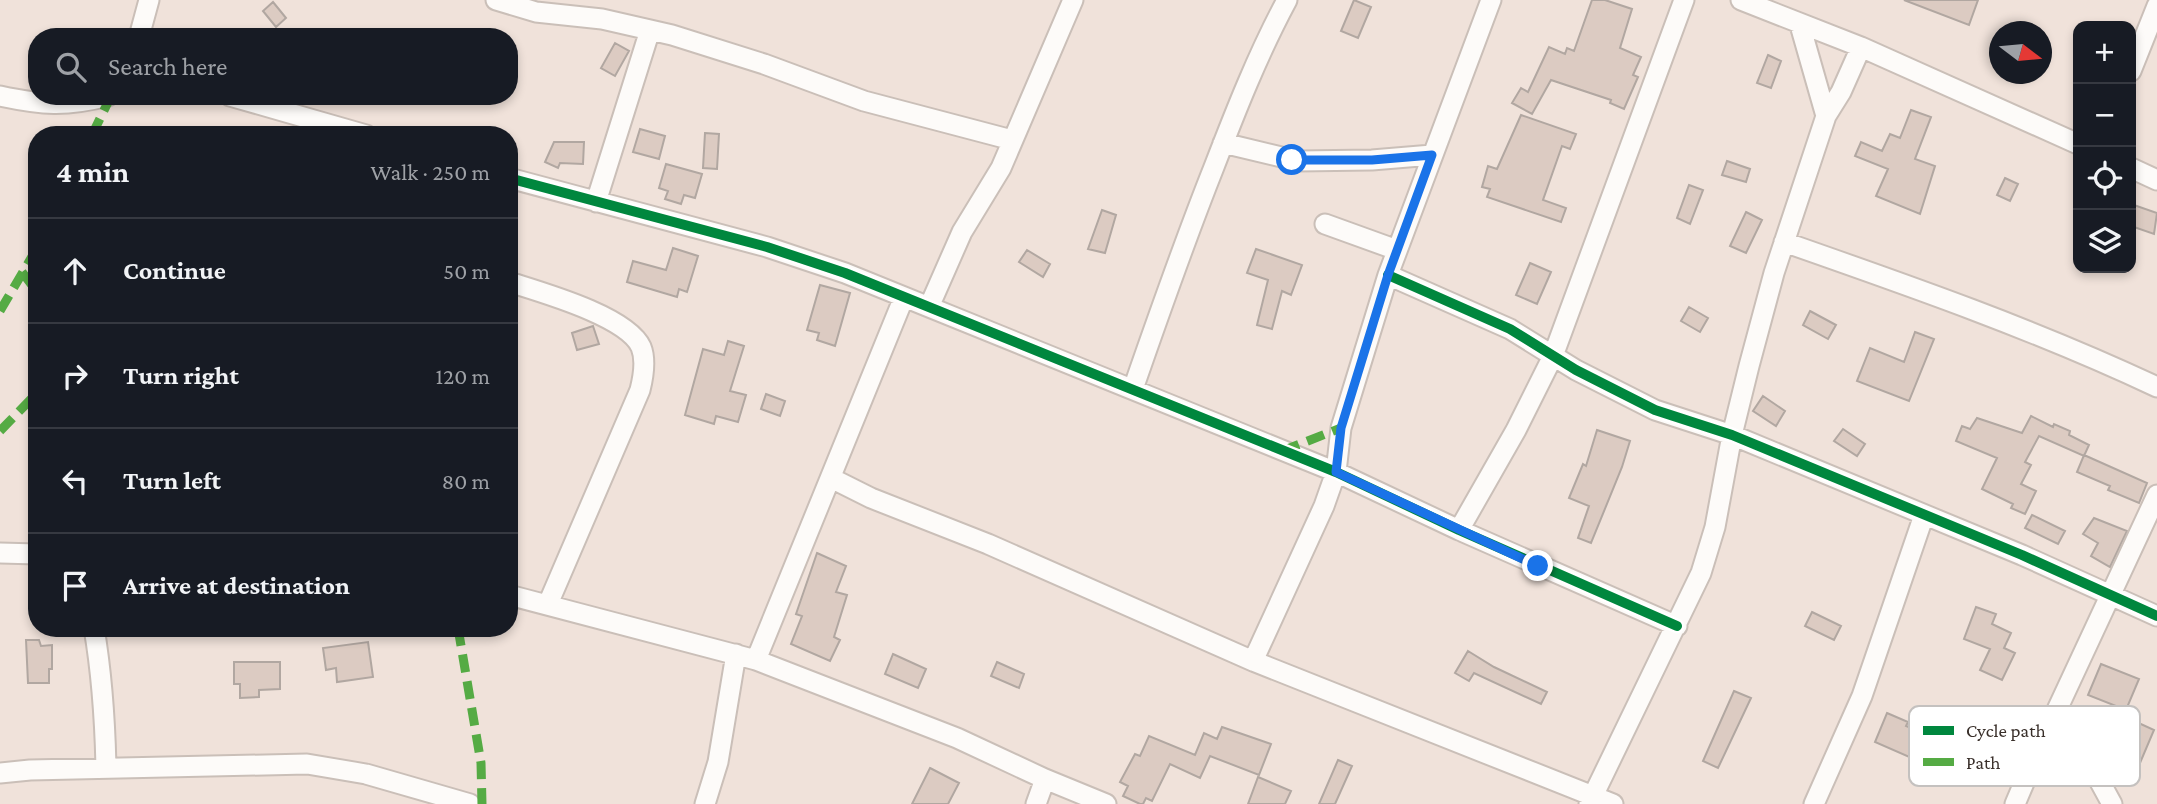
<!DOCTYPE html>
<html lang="en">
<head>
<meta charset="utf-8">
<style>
  body { margin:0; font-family:"Crimson Pro",serif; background:#242831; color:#f1f3f6 }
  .controls { position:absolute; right:21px; top:21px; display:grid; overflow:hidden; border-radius:14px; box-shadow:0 4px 10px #0003 }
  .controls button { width:63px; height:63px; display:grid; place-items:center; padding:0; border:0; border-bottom:2px solid #363941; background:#171b24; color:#f1f3f6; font:35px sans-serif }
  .compass { position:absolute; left:1989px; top:21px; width:63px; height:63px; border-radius:50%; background:#171b24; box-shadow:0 4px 10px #0003; rotate:106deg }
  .stop { position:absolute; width:21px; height:21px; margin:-16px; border:5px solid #1a73e8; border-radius:50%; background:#fff }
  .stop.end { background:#1a73e8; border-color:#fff; box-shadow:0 2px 7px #0008 }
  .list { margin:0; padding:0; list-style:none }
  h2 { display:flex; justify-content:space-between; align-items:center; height:91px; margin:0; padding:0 28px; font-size:30px }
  h2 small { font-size:23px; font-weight:400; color:#9ea1a6 }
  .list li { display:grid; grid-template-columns:46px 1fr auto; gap:21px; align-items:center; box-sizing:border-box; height:105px; padding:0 28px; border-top:2px solid #363941 }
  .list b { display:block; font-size:26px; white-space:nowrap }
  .list em { font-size:23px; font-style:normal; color:#9ea1a6 }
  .icon { flex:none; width:38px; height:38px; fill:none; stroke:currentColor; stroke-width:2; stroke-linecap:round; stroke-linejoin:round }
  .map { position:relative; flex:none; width:2157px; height:804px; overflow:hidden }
  .search { position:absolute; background:#171b24; box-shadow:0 4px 10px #0003; left:28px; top:28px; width:490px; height:77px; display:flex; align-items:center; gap:18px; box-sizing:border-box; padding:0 24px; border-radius:28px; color:#9ea1a6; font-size:26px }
  .panel { position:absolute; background:#171b24; box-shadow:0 4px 10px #0003; left:28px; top:126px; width:490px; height:511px; border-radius:28px }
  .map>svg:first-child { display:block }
</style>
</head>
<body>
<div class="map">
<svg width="2157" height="804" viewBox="0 0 2157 804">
  <rect width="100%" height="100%" fill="#f0e2da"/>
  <path fill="#dccbc2" stroke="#b1a7a1" stroke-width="2" d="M1354,0l17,7 -13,31 -17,-7z
    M1592,0h13l27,9 -12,39 21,9 -8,18 5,2 -14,32 -14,-6 1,-3 -60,-20 -19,34 -20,-11 9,-15 7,4 21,-45 16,7 2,-6 7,3z
    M1904,0h74l-9,25z
    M273,2l13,16 -10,9 -13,-16z
    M615,43l14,8 -14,25 -14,-8z
    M1768,55l13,6 -10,27 -14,-5z
    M1911,110l20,7 -16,42 20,7 -15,48 -44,-18 12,-27 -33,-13 6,-14 21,9 8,-17 10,4z
    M1521,115l55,19 -6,15 -8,-3 -19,54 23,8 -5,14 -74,-25 3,-8 -8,-2 6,-21 9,3z
    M640,129l25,7 -6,23 -26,-7z
    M705,133l14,1 -2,35 -14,-1z
    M554,142h30l-1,22 -23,-1 -2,5 -13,-6z
    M1727,161l23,8 -4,13 -24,-7z
    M666,164l36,10 -7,24 -11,-3 -3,9 -16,-5 3,-8 -9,-3z
    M2005,178l13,6 -8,17 -13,-6z
    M1689,185l14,5 -13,34 -13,-6z
    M2131,204l26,9 -3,21 -23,-8z
    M1102,210l14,5 -11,38 -17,-4z
    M1746,212l16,8 -16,33 -16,-7z
    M673,248l25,8 -11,36 -8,-3 -2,8 -50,-15 6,-21 33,9z
    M1256,249l46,16 -11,30 -9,-4 -10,38 -15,-4 11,-45 -21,-7z
    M1027,250l23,14 -7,13 -24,-15z
    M1530,263l21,9 -14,32 -21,-9z
    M820,285l30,8 -15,53 -18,-6 2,-7 -12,-3z
    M1689,307l19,11 -8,14 -19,-11z
    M1810,311l26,14 -8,14 -25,-14z
    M593,326l6,18 -22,6 -5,-17z
    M1915,332l19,7 -25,62 -52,-20 13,-33 34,14z
    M728,341l16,5 -14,45 16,4 -8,27 -22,-6 -2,8 -29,-9 18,-66 21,6z
    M766,394l19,7 -5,15 -19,-7z
    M1763,396l22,15 -9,15 -23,-15z
    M2031,416l22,11 1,-3 16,7 -1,4 20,10 -5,11 -45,-20 -14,26 6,3 -10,19 15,7 -11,23 -14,-6 2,-4 -31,-15 15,-31 -41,-17 6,-15 8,3 7,-11 45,15z
    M1843,429l22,15 -8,12 -23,-15z
    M1597,430l33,11 -8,26 -31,76 -13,-5 11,-32 -20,-8 14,-34 3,2z
    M2084,455l63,28 -8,20 -31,-13 2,-4 -33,-14z
    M2032,515l33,16 -7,13 -33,-16z
    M2094,518l33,13 -17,36 -19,-11 7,-13 -15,-9z
    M817,553l29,13 -10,26 11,3 -13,42 6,3 -10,21 -39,-17 11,-28 -6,-2z
    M1976,607l20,7 -4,10 19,9 -7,15 11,5 -13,27 -22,-10 10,-21 -26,-10z
    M1812,612l29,14 -7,14 -29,-14z
    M26,640h13l2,6 11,-1v24h-3v14h-21z
    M368,642l5,35 -36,5 -1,-14 -10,2 -3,-22z
    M1468,651l26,16 53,25 -6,12 -67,-31 -5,8 -14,-8z
    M893,654l33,15 -8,19 -33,-14z
    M234,662h46v27l-21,1v7l-19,1v-14h-6z
    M997,662l27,12 -5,14 -28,-12z
    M2101,664l38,15 -13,31 -38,-15z
    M1734,691l17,7 -33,70 -15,-7z
    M1887,713l21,9 -2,4 39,16 -10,23 -5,-2v3l-55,-24z
    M2119,714l35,16 -14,33 -35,-15z
    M1222,727l49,17 -12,31 -49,-19 -10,22 -30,-14 -18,37 -6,-3 -3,6h-3l-17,-8 5,-10 -8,-4 15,-28 5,2 9,-20 46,19 9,-22 13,6z
    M1338,760l14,6 -17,38h-16z
    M930,768l29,15 -11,21h-36z
    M1258,777l33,14 -6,13h-37z"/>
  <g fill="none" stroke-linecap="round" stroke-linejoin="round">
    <defs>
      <path id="minor" d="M496,0l40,12 66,7 70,16 92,29 100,37 148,39
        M1741,0l120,47 217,97
        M1800,25l26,91
        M139,37l10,-37
        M2131,71l26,-65
        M0,96c42,9 66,11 108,0
        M230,96l136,39
        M1223,143l75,18 74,-1 60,-5
        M2131,168l26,12
        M509,178l258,69 78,26 491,199 123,58 218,96
        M596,202l54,-172
        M1325,224l72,26
        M1784,242c126,44 252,88 373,145
        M1388,275l122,54 66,41 79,40 77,25 290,120 135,61
        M509,282c31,10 118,34 132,65 5,12 2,31 -1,43l-92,214
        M929,307l33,-75 39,-64 72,-168
        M1133,389c26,-75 52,-149 81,-222 22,-57 44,-113 73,-167
        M831,478l40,20 117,46 265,117 340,135 -4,8
        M1459,530l57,-100 37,-74 131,-356
        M0,553l37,1
        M509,595l247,65 201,78 88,41 61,25
        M94,628c8,47 11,93 12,140
        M756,660l148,-363
        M1253,661l71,-155 12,-34 5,-44 47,-153 103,-275
        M2053,718l35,42 24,44
        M0,773l30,-3 277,-6 59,10 104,30
        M705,804l13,-42 18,-108
        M1036,804l9,-25
        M1613,804l-20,-8 108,-223 14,-46 17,-92 17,-69 25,-93 52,-157 15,-24 20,-45
        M1814,804l48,-108 62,-181
        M2015,804l20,-47 122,-262"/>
    </defs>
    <use href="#minor" stroke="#cabfb8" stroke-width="23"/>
    <use href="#minor" stroke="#fdfbf9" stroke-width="19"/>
    <path stroke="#55ab44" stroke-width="9" stroke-dasharray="18 9" stroke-linecap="butt" d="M92,135l19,-39
      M22,272l15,20
      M0,311l37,-63
      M0,431l37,-38
      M1282,451l59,-23
      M458,628l23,135 1,41"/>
    <defs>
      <path id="cycleway" d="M509,178l258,69 78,26 491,199 123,58 218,96
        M1388,275l122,54 66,41 79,40 77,25 290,120 135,61"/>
    </defs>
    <use href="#cycleway" stroke="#fff" stroke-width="15"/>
    <use href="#cycleway" stroke="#00873e" stroke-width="10"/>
  </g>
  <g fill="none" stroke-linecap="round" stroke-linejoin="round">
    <path stroke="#1a73e8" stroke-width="9" d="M1292,160h80l60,-5 -44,120 -47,153 -5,44 202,94"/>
  </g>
  <rect x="1909" y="706" width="231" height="80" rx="10" fill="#fff" stroke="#c4c1bf" stroke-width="2"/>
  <rect x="1923" y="726" width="31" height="9" fill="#00873e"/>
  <rect x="1923" y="758" width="31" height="8" fill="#55ab44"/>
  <g font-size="19" fill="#392f2a">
    <text x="1966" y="737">Cycle path</text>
    <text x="1966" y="769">Path</text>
  </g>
</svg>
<div class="controls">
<button>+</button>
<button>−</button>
<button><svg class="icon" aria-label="locate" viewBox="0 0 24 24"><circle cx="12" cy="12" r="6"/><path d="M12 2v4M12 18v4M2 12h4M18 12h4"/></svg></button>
<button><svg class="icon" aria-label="layers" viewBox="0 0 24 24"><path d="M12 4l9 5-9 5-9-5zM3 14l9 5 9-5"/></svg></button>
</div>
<svg class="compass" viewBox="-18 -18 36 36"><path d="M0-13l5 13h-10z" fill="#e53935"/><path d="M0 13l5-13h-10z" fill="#9ea1a6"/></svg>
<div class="stop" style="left:1292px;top:160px"></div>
<div class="stop end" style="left:1538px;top:566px"></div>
<div class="search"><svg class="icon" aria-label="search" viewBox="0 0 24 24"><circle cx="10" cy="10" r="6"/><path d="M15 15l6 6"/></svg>Search here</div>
<section class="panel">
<h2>4 min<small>Walk · 250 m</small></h2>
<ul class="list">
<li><svg class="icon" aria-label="ahead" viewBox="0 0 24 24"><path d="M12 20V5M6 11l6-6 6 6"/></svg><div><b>Continue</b></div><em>50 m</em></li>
<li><svg class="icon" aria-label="right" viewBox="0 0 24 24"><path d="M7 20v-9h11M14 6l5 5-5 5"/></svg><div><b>Turn right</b></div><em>120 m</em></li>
<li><svg class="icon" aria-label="left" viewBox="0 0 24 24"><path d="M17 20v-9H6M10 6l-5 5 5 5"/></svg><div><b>Turn left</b></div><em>80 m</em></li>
<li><svg class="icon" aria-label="arrive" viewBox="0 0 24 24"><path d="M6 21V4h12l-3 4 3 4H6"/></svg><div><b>Arrive at destination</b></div></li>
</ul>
</section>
</div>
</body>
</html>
